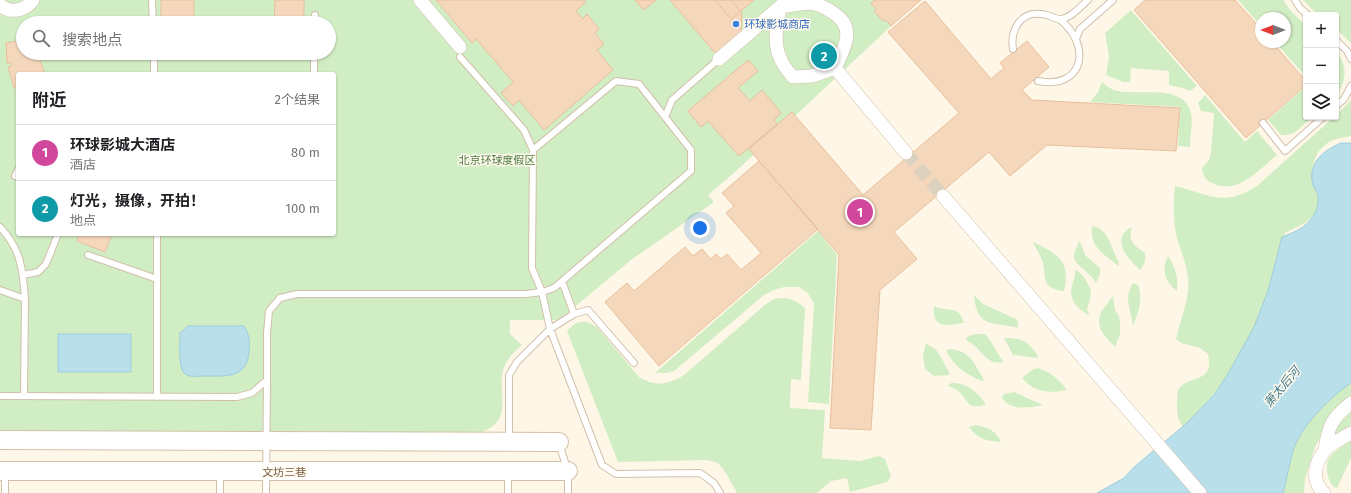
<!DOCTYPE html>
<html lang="zh">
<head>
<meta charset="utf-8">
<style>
  body { margin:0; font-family:"Fira Sans","Noto Sans SC",sans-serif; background:#f6f6f6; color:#202124 }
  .controls { position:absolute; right:12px; top:12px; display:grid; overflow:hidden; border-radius:4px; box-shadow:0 1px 3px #0004 }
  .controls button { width:36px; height:36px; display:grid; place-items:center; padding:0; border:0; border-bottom:1px solid #e0e0e0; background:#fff; color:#202124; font:20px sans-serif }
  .compass { position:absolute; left:1255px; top:12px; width:36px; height:36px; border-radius:50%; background:#fff; box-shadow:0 1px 3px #0004; rotate:270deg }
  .you { position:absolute; left:700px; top:228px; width:14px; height:14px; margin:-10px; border:3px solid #fff; border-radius:50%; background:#1a73e8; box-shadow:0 0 0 6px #1a73e833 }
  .badge { display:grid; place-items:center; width:26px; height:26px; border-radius:50%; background:#db2777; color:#fff; font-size:13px; font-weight:700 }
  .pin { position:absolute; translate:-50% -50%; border:2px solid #fff; box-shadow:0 1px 4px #0006 }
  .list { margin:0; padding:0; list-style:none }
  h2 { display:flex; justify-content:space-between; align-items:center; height:52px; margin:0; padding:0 16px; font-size:17px }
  h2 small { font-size:13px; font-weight:400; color:#757577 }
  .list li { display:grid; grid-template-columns:26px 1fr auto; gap:12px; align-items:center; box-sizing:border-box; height:56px; padding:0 16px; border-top:1px solid #e0e0e0 }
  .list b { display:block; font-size:15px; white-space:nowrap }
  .list p { margin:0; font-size:13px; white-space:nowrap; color:#757577 }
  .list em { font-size:13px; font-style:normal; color:#757577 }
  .icon { flex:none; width:22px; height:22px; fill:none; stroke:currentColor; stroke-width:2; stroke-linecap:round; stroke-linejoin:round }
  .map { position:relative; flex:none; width:1351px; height:493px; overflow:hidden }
  .search { position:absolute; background:#fff; box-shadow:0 1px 3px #0004; left:16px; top:16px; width:320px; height:44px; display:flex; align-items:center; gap:10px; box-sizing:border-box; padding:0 14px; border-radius:22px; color:#757577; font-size:15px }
  .panel { position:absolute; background:#fff; box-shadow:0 1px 3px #0004; left:16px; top:72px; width:320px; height:164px; border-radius:4px }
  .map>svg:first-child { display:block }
</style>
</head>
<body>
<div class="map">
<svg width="1351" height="493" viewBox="0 0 1351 493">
  <rect width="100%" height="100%" fill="#fef7e7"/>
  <path fill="#d1edc3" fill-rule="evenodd" d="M0,0h919l-184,172 -27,23 6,7 -83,58 -72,60h-49v14l12,11c-10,8 -19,19 -20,31 -2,24 9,45 -20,56h-172l-1,7 -309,-5zM23,23h306v30h-306zM18,74h316v160h-316z
    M1238,0h45l8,11 15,15v51l-31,-35h10v-24h-24v8z
    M1303,0h48v43l-15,-14v-14h-18z
    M1131,10l66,76 -7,5 -7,-3 -14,-3v-14l-38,-3 -1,14h-7l-17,-7 3,-18 -4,-24z
    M1336,51c12,15 11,30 0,45z
    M1102,82c5,4 9,8 16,9 21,5 66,-8 73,22 2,10 -1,24 -1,34l-12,-1 2,-39 -90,-5 8,-10z
    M1306,86v31h6c-9,8 -18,20 -31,18l-13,-15z
    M1205,95l40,47 12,-11 20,24c-18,15 -40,41 -65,28 -7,-3 -9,-8 -10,-15l7,-8 2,-7 3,-40 -13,-2 -3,-8z
    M1351,100v36c-6,1 -13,2 -18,4 -19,8 -24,29 -18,47 3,8 8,15 3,23 -7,12 -21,17 -33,23l-22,81 -38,66 -24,30 -17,18c-7,-10 -7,-13 -7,-24 0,-4 0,-10 1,-13 7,-17 37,-5 30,-37l-8,-6 -19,-5 -5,-4c4,-20 14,-39 12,-60 -1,-14 -7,-28 -11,-41 -4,-17 -4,-35 -2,-52 35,8 47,22 82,0l77,-69h2v-2z
    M1092,226c17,2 19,23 27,36l-1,4c-13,-12 -29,-18 -26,-40z
    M1132,227c-5,14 3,19 13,26 1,7 0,11 -5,17 -12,-11 -31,-32 -8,-43z
    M818,231l19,24 -8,149 -21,-2 6,-98 -6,-11 -9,-6h-15l-10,3 -10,5 -90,76 -8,2h-11z
    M1079,241l2,3 4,11 15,13v6l-4,9c-4,-9 -23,-19 -22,-27 0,-5 4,-10 5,-15z
    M1033,242c25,12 38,19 31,49 -22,-2 -18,-12 -21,-28 -2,-7 -7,-14 -10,-21z
    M1168,256c8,13 10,20 9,35 -12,-9 -16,-21 -9,-35z
    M1075,270c5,2 7,4 10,9 9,14 6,15 2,31l3,6c-12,-7 -22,-16 -18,-30 1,-6 4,-10 3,-16z
    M1133,283l5,2c5,14 1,27 -5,41 -2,-18 -10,-26 0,-43z
    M974,295l9,9 33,15 2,3v6c-26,-7 -41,1 -44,-33z
    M1113,296l2,14 4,6 1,8v10l-5,13 -11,-12 -4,-7 -1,-8 2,-8z
    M781,298c10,0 16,3 24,10l-4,72 -10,-1 -1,29 35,2 -3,48 38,3 19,-5 6,3 6,17 -4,6 -37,10 -3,-14 -16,3 -14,12h-80l-11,-20 -8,-10 -11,-3 -89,2 -51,-131c10,-11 17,-12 30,-4l42,50c17,10 29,8 45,-2l82,-71 8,-5z
    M934,306c14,7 25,-2 30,17 -17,2 -32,7 -30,-17z
    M978,334h7c8,8 11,19 19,28 -20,4 -21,-14 -37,-21l-1,-3 5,-3z
    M1004,338c20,0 25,4 35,20l-26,-3z
    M926,343c4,4 8,4 11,8 2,2 12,21 13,24l-16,1 -9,-7 -2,-13z
    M951,349c14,2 21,8 27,21 2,4 5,6 6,11 -14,-3 -33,-17 -38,-31z
    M1038,368c13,4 21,12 29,22 -18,4 -33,2 -45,-12l10,-8z
    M951,383c17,0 25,8 35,21 -20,8 -17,-5 -29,-14 -3,-2 -6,-3 -9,-4z
    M1351,383v14l-23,20 -5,16 -8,14 -10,32 -1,14h-21c4,-14 6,-29 10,-42 7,-24 37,-54 58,-68z
    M1014,392l29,13c-13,3 -33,6 -41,-7l2,-4z
    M1351,410v15c-5,4 -11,10 -18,9l3,-9z
    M976,425c12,3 20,5 25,17 -14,-1 -24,-3 -32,-15z
    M1351,439v19l-14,30c-9,-1 -13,-23 -8,-30 2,-4 18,-15 22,-19z"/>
  <path fill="#b9dfea" stroke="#9ecedc" d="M1341,143h10v240c-21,14 -51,44 -58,68 -4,13 -6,28 -10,42h-186l27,-15 10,-11 53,-44 27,-28 14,-21 26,-47 14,-36 14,-54c10,-4 23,-9 29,-18 5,-6 8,-15 7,-23 0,-4 -4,-7 -5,-11 -6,-22 11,-35 28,-42z
    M188,326h56c6,10 6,15 5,26 -2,27 -24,24 -45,24 -6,0 -15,2 -20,-3 -6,-6 -4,-31 -4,-40z
    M58,334h73v38h-73z"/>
  <path fill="#f5d7bc" stroke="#e9bf9b" d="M161,0h33v23h-33z
    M275,0h29v23h-30z
    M436,0h148l2,2 -10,9 7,8 4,-5 12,15 -4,4 9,11 -7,6 16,20 -69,60 -25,-30 -6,6 -12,-13 12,-11 -37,-43 -4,4z
    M635,0h21l-12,10z
    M670,0h61l11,13 -1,21 -25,20z
    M715,0h39l-23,19z
    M875,0h46l-30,26 -5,-6 -3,1 -9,-10 2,-2 -5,-6z
    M1145,0h90l26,29v13h11l34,39v4l-60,53 -112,-128z
    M925,1l66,78 13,-11 -4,-5 27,-22 22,26 -27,23 10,10 148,8 -4,43 -129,-6 -37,31 -21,-24 -95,80 23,27 -37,31 -9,140 -41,-2 9,-173 -90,-106 43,-37 71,83 96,-82 -71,-81z
    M23,40v13h19l-4,2 7,19h-27v14h-4l-6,-21 4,-1 -1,-3h-4l-1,-20z
    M748,60l10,11 -20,17 12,13 12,-11 19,23 -7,7 3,4 -38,32 -31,-35 -7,6 -13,-16z
    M759,161l59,68 -159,137 -54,-64 22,-19 7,8 51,-44 8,9 9,-7 9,10 5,-5 5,5 6,-5 14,16 20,-17 -35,-40 8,-7 -12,-13z
    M79,234h33l-7,18 -28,-11z"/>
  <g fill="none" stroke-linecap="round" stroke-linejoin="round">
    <path stroke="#ddd1bf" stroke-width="13" stroke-dasharray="13 6" stroke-linecap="butt" d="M906,153l37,43"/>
    <defs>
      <path id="lane" d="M152,0l1,23
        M1295,0l5,8 8,7
        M315,23v-8
        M1076,39l4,-10 33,-29
        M1336,40l11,11 4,8
        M1013,49c-3,-18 7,-38 28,-35 7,0 13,5 19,5 10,0 20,-12 28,-19
        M154,53v21
        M460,57l64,73 9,20
        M314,74v-21
        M1038,81c47,9 54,-37 21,-62
        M1336,106l8,-7 7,-13
        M665,117l-26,-33 -23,-3 -83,69 -1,118 10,24 8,37 52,136 14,9 84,-1 14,10 6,10
        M1263,123l22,28 38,-34
        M15,176l3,-6
        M0,227c21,22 23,43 25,72
        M88,255l69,24
        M23,275l15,-3 8,-8 12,-30
        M562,281l12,33
        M0,290l25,9 -1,97
        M0,396l237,1 15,-4 15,-13v-47l2,-22 11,-13 17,-4h229l16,-2 12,-4 137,-117v-21l-26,-33 7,-17 47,-41
        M157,397v-163
        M509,440v-65l8,-13 33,-33 24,-15 14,-4 46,53
        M559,444l9,27v22
        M508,473v20
        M5,493v-20
        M220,493v-20
        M266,493l1,-113"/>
      <path id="street" d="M420,0l40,47
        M0,5c11,9 25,6 33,-5
        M719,59l63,-54
        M835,68l-23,8 -19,1c-22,-23 -18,-42 -13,-70 10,-1 22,-4 31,-4 7,1 15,5 21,9 25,15 13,35 3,56l71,85
        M943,196l257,297
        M1325,450c3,-24 7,-32 26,-47
        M1324,493c-13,-12 -10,-29 1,-43 6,-7 18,-12 26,-17"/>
      <path id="secondary" d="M0,440l559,2
        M0,471h568"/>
    </defs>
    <use href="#lane" stroke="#d1bfab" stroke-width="8"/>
    <use href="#street" stroke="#d1bfab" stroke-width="14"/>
    <use href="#secondary" stroke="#d4c0a8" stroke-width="20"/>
    <use href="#lane" stroke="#fff" stroke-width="6"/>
    <use href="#street" stroke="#fff" stroke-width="13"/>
    <use href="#secondary" stroke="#fff" stroke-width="18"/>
  </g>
  <circle fill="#3f7fe0" stroke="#fffaef" stroke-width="1.5" cx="736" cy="24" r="4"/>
  <g text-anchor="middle" stroke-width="3" stroke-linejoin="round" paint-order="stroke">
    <g font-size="11" fill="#366cbe" stroke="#fffaef" text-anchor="start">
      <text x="744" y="28">环球影城商店</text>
    </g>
    <g font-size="11" fill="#4b7a3c" stroke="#fffaef">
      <text x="497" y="164">北京环球度假区</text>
    </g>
    <g font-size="11" fill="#7a5e48" stroke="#fffaef">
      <text x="284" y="476">文坊三巷</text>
    </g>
    <g font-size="12" font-style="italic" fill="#3d7687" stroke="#fffaef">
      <text transform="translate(1282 387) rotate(-50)" y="4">萧太后河</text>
    </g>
  </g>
</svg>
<div class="controls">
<button>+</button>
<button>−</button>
<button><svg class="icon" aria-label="layers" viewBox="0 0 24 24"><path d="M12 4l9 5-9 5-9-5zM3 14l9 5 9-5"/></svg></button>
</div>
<svg class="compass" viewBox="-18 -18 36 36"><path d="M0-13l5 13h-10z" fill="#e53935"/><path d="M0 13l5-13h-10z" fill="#757577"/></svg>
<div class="you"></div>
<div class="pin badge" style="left:860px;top:212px;background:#d1479c">1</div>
<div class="pin badge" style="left:824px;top:56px;background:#0f9aa8">2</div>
<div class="search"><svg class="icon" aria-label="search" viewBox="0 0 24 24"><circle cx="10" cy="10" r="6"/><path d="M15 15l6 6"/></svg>搜索地点</div>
<section class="panel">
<h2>附近<small>2个结果</small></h2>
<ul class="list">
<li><span class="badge" style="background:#d1479c">1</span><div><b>环球影城大酒店</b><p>酒店</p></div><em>80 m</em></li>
<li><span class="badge" style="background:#0f9aa8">2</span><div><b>灯光，摄像，开拍！</b><p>地点</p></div><em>100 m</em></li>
</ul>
</section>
</div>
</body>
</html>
